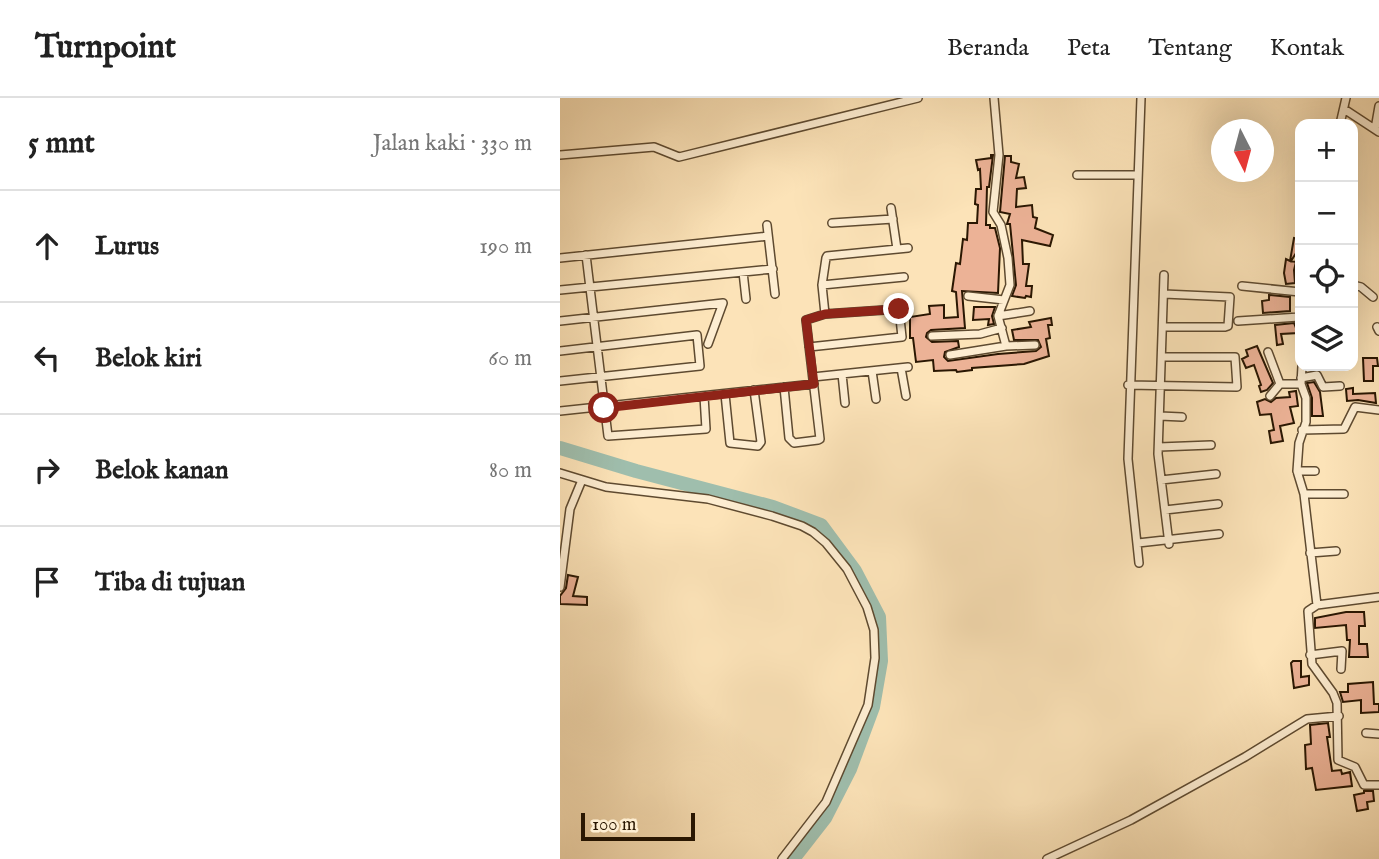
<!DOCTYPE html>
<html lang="id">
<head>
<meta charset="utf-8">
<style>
  body { margin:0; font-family:"IM FELL English",serif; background:#f6f6f6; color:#222 }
  .controls { position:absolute; right:21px; top:21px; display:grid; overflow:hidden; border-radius:14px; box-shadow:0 7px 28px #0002 }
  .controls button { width:63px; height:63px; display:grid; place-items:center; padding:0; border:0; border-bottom:2px solid #e0e0e0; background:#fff; color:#222; font:35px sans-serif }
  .compass { position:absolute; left:651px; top:21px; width:63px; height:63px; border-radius:50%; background:#fff; box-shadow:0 7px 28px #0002; rotate:174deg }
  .scale { position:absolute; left:21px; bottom:18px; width:114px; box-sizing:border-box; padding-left:7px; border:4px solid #2a1702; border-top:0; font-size:19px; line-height:24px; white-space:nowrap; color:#2a1702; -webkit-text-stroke:5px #fdedd1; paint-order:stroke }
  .stop { position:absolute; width:21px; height:21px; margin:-16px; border:5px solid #8f2418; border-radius:50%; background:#fff }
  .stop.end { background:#8f2418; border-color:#fff; box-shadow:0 2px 7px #0008 }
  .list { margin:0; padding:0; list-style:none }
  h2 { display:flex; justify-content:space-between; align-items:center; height:91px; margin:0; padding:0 28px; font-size:30px }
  h2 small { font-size:23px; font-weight:400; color:#767676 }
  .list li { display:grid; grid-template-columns:46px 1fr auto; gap:21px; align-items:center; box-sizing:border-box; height:112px; padding:0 28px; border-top:2px solid #e0e0e0 }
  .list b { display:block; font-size:26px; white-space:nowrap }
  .list em { font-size:23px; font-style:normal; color:#767676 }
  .icon { flex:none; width:38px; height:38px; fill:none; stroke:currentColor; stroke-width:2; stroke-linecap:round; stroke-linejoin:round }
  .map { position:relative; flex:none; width:819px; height:761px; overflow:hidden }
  header { display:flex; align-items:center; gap:42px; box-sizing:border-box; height:98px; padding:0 35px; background:#fff; border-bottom:2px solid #e0e0e0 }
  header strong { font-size:33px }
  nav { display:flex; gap:38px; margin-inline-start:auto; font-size:24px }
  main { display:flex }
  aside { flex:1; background:#fff }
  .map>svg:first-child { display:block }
</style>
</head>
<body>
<header>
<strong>Turnpoint</strong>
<nav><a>Beranda</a><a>Peta</a><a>Tentang</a><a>Kontak</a></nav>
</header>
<main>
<aside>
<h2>5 mnt<small>Jalan kaki · 330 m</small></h2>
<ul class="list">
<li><svg class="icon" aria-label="ahead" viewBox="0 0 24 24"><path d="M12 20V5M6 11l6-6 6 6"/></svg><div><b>Lurus</b></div><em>190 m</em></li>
<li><svg class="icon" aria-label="left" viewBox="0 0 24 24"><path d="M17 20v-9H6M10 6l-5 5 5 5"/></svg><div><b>Belok kiri</b></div><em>60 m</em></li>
<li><svg class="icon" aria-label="right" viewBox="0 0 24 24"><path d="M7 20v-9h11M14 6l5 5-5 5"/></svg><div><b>Belok kanan</b></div><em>80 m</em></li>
<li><svg class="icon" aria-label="arrive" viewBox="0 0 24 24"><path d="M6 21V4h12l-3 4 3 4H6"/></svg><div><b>Tiba di tujuan</b></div></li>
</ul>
</aside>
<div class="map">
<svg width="819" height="761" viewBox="0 0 819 761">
  <rect width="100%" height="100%" fill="#fce3b8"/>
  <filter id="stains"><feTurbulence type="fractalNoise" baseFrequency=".00286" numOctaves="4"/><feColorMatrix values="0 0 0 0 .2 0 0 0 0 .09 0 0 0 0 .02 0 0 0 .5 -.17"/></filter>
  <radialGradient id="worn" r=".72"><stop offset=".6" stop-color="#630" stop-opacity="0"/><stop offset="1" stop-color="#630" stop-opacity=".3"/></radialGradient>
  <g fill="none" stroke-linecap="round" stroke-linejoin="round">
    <path stroke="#9fbead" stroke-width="14" d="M0,350l76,23 137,36 48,18 34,46 24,46 2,44 -8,46 -23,62 -25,49 -32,41"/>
  </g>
  <path fill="#ecb296" stroke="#2a1702" stroke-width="2" d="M431,57h2l-4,32h-2l-1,38h4v3h5l5,20 -2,45 -36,-2 3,37 -34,2 -4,3 -1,4 6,5 26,-1 1,6 -14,5 -1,5 4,4 50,-7 38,-3 5,-4 -3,-7h-24l-2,-10 19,-3 -2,-5 22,-4 1,7h-4l2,13 -4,1 3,17 -25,8 -52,4v2l-15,2 -1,-2 -22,1 -1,-11 -17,2 -3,-24h-3v-21l20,-3 -1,-8 15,-1v13l14,-1 -2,-25 -4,-1 4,-28 4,1 3,-25 4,1 1,-17h9l1,-18 -3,-1 1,-15h5l-1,-20 -2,1 -2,-10 15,-2z
    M445,58h6v6l8,2 -3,14 8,-1 2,11 -9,1 -1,18 16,-2 1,12 4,1 -2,10 18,7 -3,11 -28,-6 1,24h6l-3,22h6l-1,11 -5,-1 -1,2 -13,-2 4,-11 -6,-61h-3l3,-10 -10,-2z
    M734,140l6,1v11h-2l-7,11 5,1 -2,8 1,13 -9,1 -2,-11 2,-14 4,2z
    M709,197l21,2v14l-27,2 -1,-12 7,-1z
    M414,209h21l-3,9 2,8 -6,1 1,-6 -16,1z
    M734,225l4,10 -17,1 2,10 -6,1 -2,-20z
    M697,248l16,37 -6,7 -6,2 -2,-6 2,-1 -7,-20 -8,3 -4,-9 6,-3 -2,-6z
    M803,260h14l1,8h-5v15h-9z
    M754,284l6,10 3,24h-11v-18l-5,-15z
    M793,290v6l22,-1 1,10 -18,-3 -11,1 -1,-12z
    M736,293l2,15 -8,1 4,16 -14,3 3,15 -12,2 -2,-12 5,-1 -3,-16 -11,1 -3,-13 8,-3 6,3 5,-4 14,-1 -1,-5z
    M8,477l10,2 -5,19 14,1v8l-27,-1v-8l6,-8z
    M786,514h18l1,14h-6v18h8l1,13h-19l1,-17h-3l-1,-15 -31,3v-10z
    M733,563h8v16l8,-1v9l-15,3 -3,-25z
    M813,584l1,22h5v8l-18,1v-13l-18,2 -3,-10h8v-8z
    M768,625l2,14h-3l5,34 9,-1 1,4 8,-2 2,14 -36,4 -4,-22 -6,1 -1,-24 6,-1 -1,-19z
    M804,693h9l1,10 -7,1 1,7 -11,2 -3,-16 10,-2z"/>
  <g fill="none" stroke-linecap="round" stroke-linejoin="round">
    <defs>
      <path id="minor" d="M784,11l35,23
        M780,26l6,-26
        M815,31l4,-23
        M0,57l94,-8 25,10 239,-59
        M517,77h61
        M331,110l6,41
        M272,125l61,-4
        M207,127l8,69
        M26,157l22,181 98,-7 -2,-33
        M0,160l208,-22
        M183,174l3,27
        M604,177l-6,179 11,90
        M262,187l82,-8
        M793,187l8,2 12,10
        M682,188l58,6
        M0,192l213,-21
        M408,198l36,4
        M740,209v15
        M438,218l32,-5
        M0,223l163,-18 -15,41
        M678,223l61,-4
        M603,229h62l3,-1 2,-29 -66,-3
        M817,229l2,4
        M372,238l48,-2 22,-6
        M446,248l29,-1
        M249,249l93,-10 -3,-28 -74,5
        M0,253l137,-16 3,31 -140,15
        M708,254l12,32h21
        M390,257l56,-9 -8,-30 12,-31 -2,-27 -7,-33 -8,-13 6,-57 -5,-57
        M742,268l-1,18 5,14v24l-7,21 -2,28 7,23 13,111
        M341,270l5,28
        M312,273l4,28
        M282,276l3,29
        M253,279l95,-10
        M741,280l16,-3 6,12 17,-1
        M568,287l109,2 -2,-30h-73
        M224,289l5,51 5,5 24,-3 2,-1 -14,-119 19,-6 -3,-29 4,-27 1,-2 81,-8
        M165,296l5,49 28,3 3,-4 -7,-52
        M710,298l10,-12
        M0,313l254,-27
        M600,318l22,1
        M742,332l42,-1 11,-22 24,3
        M599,349l52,-2
        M737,373h18
        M0,375l46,14 102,12 64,17 30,10 11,6 13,11 21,26 20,38 7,23 1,28 -7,47 -42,97 -44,57
        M601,382l55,-6
        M744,396h40
        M605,412l53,-6
        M578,445l81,-9
        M750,455l26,-2
        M579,465l-11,-104 13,-361
        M0,489l10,-78 12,-29
        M819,499l-62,8 -9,6 4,53 21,29 4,10 1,57 17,7 9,18h15
        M750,557l32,-4 -1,18
        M806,635l13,1
        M487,761l84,-39 114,-63 62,-38 32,-3"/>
    </defs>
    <use href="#minor" stroke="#5e4a30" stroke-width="10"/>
    <use href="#minor" stroke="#fdedd1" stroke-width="7"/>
  </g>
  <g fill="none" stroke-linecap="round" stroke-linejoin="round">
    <path stroke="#8f2418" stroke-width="9" d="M44,310l210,-24 -8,-64 19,-6 74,-5"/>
  </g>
  <rect width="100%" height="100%" filter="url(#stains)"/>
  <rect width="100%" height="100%" fill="url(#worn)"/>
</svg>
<div class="controls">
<button>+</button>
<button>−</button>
<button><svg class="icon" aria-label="locate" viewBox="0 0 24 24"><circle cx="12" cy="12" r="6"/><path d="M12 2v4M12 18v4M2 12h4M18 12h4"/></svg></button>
<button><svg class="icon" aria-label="layers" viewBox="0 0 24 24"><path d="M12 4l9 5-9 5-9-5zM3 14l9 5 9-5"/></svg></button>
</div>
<svg class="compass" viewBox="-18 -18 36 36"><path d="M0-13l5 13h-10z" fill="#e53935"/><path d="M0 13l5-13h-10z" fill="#767676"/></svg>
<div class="scale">100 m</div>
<div class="stop" style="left:44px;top:310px"></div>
<div class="stop end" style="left:339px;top:211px"></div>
</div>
</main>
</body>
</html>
